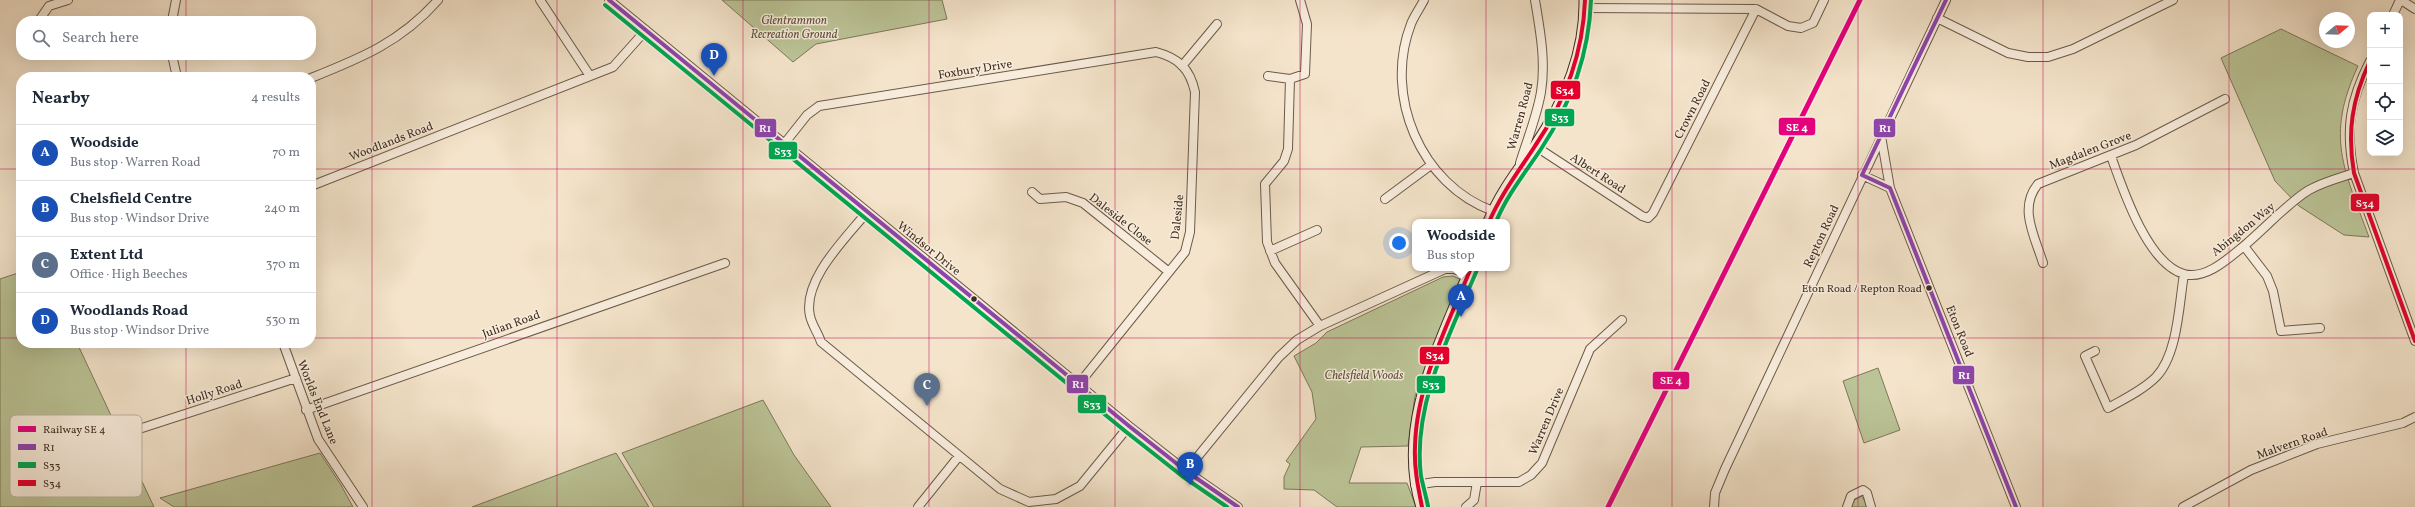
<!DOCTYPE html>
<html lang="en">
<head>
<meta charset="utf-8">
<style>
  body { margin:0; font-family:Vollkorn,serif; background:#f2f2f3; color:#1f2937 }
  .controls { position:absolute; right:12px; top:12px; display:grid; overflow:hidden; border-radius:8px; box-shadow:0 4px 16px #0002 }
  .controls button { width:36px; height:36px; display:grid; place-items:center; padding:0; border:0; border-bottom:1px solid #e0e1e3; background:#fff; color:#1f2937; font:20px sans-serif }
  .compass { position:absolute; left:2319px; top:12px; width:36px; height:36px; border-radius:50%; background:#fff; box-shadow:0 4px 16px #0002; rotate:71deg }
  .you { position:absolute; left:1399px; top:243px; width:14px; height:14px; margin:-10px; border:3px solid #fff; border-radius:50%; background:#1a73e8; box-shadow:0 0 0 6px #1a73e833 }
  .badge { display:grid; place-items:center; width:26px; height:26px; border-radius:50%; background:#8f2418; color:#fff; font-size:13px; font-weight:700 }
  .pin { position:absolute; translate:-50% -33px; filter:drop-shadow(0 1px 2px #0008) }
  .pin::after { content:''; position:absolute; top:21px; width:14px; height:12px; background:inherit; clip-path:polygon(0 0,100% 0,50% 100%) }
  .popup { position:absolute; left:1412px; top:219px; width:98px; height:52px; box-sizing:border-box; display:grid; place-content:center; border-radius:8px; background:#fff; filter:drop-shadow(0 1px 3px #0005); font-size:13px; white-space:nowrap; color:#747a83 }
  .popup b { font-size:15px; color:#1f2937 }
  .popup::after { content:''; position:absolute; left:50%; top:100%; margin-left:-8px; border:8px solid transparent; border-top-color:#fff }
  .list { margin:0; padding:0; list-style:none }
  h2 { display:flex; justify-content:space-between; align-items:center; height:52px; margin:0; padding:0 16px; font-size:17px }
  h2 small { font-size:13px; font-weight:400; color:#747a83 }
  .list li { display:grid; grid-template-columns:26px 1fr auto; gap:12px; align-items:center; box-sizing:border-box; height:56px; padding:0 16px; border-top:1px solid #e0e1e3 }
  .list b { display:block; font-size:15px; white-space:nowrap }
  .list p { margin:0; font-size:13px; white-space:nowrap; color:#747a83 }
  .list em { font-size:13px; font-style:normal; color:#747a83 }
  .icon { flex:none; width:22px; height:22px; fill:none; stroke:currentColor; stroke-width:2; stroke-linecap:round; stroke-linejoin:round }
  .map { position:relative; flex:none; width:2415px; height:507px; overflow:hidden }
  .search { position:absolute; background:#fff; box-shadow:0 4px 16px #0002; left:16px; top:16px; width:300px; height:44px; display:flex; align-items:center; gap:10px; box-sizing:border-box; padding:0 14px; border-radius:16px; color:#747a83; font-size:15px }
  .panel { position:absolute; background:#fff; box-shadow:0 4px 16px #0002; left:16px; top:72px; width:300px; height:276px; border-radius:16px }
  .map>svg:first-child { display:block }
</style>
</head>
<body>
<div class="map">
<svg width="2415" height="507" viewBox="0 0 2415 507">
  <rect width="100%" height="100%" fill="#f4e4cb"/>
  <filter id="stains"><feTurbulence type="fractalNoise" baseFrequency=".005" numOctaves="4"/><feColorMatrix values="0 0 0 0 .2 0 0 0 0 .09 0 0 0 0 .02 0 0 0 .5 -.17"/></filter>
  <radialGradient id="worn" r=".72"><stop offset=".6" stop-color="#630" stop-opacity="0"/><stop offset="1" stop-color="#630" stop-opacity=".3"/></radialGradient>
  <path fill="#bbc497" stroke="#7d785a" d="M722,0h220l5,19 -131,25 -23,18z
    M2281,29l77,37c-33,71 -14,103 11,171l-25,-2 -45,-29 -24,-25 -54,-123z
    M21,272v71h56l77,164h-154v-228z
    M1453,276l9,4 -47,116 -7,50 -47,1 -12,36h58l9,24h-79l-23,-17 -30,-1v-12l6,-13 -4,-3 30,-42 -4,-27 -18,-36 22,-13 11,-11 116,-55z
    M1878,368l22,62 -36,13 -21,-62z
    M763,400l31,55 37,52h-177l-32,-54z
    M320,453l21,32 12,22h-179l-14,-9z
    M616,453l33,54h-177z
    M1862,496l6,11h-17l3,-7z"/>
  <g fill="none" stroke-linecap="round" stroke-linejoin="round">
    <defs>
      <path id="street" d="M540,0l50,76
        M609,0l520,426 57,45 52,36
        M1424,0c-4,8 -10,16 -13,24 -28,72 10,161 82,187
        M2401,0l14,9
        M1585,8l171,1 32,17 13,2 12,-5 11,-23
        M2393,15l7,-15
        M1937,18l71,35 20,4h20l25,-8 100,-49
        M40,19l9,-13 19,-6
        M172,21l4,-21
        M172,55l5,22
        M2370,61c-20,39 -25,68 -16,112l61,168
        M1182,66l35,-42
        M1268,76l22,3 15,-5 2,-50 -7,-24
        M311,78c50,-20 90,-36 127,-78
        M1290,79l-2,70 -4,12 -19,23 2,58 8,21 45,63
        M1881,136l9,52 126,319
        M784,144l23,-29 12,-9 337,-54c23,6 34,17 39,40l-5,140 -5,20 -107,133
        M1535,146l107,70 6,2 5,-5 103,-204
        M2111,156c11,31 36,108 73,118 22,6 45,-16 61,-29 18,-15 45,-44 64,-55 14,-8 30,-12 45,-17
        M1520,163c7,-23 17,-47 21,-71 5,-31 -1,-62 -6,-92
        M1862,175l28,13
        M311,186l302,-119 33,-37
        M1032,192l8,7 26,-2 17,6 86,69
        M1385,199l46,-34
        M867,212c-21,26 -65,68 -57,104 2,9 8,17 11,26l179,147 29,13 27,-3 24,-13 49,-60
        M2244,246l23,30 6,15 8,40 39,-3
        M1270,251l47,-21
        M2043,263c-8,-26 -25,-55 -5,-79l98,-39 89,-46
        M283,343l35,96 45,68
        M2095,351l-10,5 23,52c16,-9 35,-18 48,-31 22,-23 23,-73 28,-103
        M306,410l419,-147
        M139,429l157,-51
        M1186,471l93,-114 18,-17 23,-14 125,-57h9l15,5
        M1415,485l20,-3h84l12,-7 11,-12 48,-114 32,-29
        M918,507l41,-51
        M1466,507l8,-7 3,-18
        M1714,507l1,-14 10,-24 221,-469
        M1847,507l4,-11 12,-6 4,3 4,14
        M2183,507l68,-37 66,-26 86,-21 12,-6"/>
      <path id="secondary" d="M1489,222c11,-28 29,-51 46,-75 29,-43 51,-94 50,-147
        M1422,507c-26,-82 19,-163 49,-239"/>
    </defs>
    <use href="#street" stroke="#6c5a49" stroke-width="10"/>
    <use href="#secondary" stroke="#3f2c1e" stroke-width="13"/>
    <use href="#street" stroke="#f8eddd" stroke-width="8"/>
    <use href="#secondary" stroke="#f8eddd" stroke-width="11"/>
    <defs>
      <path id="bus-1" d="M609,0l520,426 57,45 52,36
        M1946,0l-84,175 28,13 126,319"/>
      <path id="bus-2" d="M605,5l520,426 57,45 45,31
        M1496,222c11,-27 29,-49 45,-73 30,-45 48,-94 50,-149
        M1428,506c-2,-10 -5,-20 -7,-30 -9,-71 29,-142 56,-206"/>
      <path id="bus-3" d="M2370,61c-18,38 -23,71 -16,112l61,168
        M1489,222c12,-28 30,-51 46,-76 30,-44 48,-92 50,-146
        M1422,507c-4,-20 -8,-39 -7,-60 1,-62 33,-123 56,-179"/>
    </defs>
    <use href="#bus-1" stroke="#f8eddd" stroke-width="7"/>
    <use href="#bus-2" stroke="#f8eddd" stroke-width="7"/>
    <use href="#bus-3" stroke="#f8eddd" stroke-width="7"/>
    <use href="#bus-1" stroke="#8e44ad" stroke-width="4"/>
    <use href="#bus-2" stroke="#00a651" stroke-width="4"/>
    <use href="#bus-3" stroke="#e4002b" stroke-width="4"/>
    <defs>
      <path id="rail-1" d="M1608,507l252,-507"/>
    </defs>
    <use href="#rail-1" stroke="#f8eddd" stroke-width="8"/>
    <use href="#rail-1" stroke="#e5007d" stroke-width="5"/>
  </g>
  <path fill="none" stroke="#c2185b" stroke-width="1" stroke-opacity="0.55" d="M186,0v21M372,0v507M557,0v507M743,0v507M929,0v507M1115,0v507M1300,0v507M1486,0v507M1672,0v507M1858,0v507M2043,0v507M2229,0v507M186,55v22M0,169h21M311,169h2104M0,338h21M311,338h2104M186,343v164"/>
  <g fill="#3f2c1e" stroke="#f8eddd" stroke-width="1.5">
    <circle cx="1929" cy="288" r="3.5"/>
    <circle cx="974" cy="299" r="3.5"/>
  </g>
  <g text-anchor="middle" stroke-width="3" stroke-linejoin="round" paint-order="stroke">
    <g font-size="11" fill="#3f2c1e" stroke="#f8eddd" text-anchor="end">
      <text x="1922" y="292">Eton Road / Repton Road</text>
    </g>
    <g font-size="12" font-style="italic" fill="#5e523c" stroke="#f8eddd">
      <text x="794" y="24">Glentrammon<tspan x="794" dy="14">Recreation Ground</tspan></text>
      <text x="1364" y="379">Chelsfield Woods</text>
    </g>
    <g font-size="12" fill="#3f2c1e" stroke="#f8eddd">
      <text transform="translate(975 69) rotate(-9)" y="4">Foxbury Drive</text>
      <text transform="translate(1692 109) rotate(-63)" y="4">Crown Road</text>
      <text transform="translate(1520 116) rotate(-75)" y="4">Warren Road</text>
      <text transform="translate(391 141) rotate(-21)" y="4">Woodlands Road</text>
      <text transform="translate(2090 150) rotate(-21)" y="4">Magdalen Grove</text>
      <text transform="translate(1598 173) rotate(33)" y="4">Albert Road</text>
      <text transform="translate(1177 217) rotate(-84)" y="4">Daleside</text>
      <text transform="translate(1121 219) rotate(38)" y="4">Daleside Close</text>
      <text transform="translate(2243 229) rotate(-39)" y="4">Abingdon Way</text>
      <text transform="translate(1821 236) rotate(-65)" y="4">Repton Road</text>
      <text transform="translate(929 248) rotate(39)" y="4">Windsor Drive</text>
      <text transform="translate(511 324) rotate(-20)" y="4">Julian Road</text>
      <text transform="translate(1960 331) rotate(68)" y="4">Eton Road</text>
      <text transform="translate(214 392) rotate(-18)" y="4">Holly Road</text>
      <text transform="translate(318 402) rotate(68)" y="4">Worlds End Lane</text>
      <text transform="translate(1546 421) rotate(-67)" y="4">Warren Drive</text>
      <text transform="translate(2292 443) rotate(-19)" y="4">Malvern Road</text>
    </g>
  </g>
  <rect x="10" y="415" width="132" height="82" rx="6" fill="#f8eddd" stroke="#c0b3a4" stroke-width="1"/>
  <rect x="18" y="426" width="18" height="6" fill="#e5007d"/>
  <rect x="18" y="444" width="18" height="6" fill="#8e44ad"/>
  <rect x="18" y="462" width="18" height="6" fill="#00a651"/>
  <rect x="18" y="480" width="18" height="6" fill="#e4002b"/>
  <g font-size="11" fill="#3f2c1e">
    <text x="43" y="433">Railway SE 4</text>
    <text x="43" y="451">R1</text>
    <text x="43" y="469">S33</text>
    <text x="43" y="487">S34</text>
  </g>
  <g stroke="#f8eddd" stroke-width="1.5">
    <rect x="1550" y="80" width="31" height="20" rx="4" fill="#e4002b"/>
    <rect x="1544" y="108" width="31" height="19" rx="4" fill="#00a651"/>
    <rect x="1778" y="117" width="38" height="19" rx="4" fill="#e5007d"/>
    <rect x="1873" y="118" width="23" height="20" rx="4" fill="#8e44ad"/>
    <rect x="754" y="118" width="23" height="20" rx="4" fill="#8e44ad"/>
    <rect x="768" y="141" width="30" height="19" rx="4" fill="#00a651"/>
    <rect x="2350" y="193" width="30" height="19" rx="4" fill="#e4002b"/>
    <rect x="1419" y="346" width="31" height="19" rx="4" fill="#e4002b"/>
    <rect x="1952" y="365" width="23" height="20" rx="4" fill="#8e44ad"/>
    <rect x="1652" y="371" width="38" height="19" rx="4" fill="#e5007d"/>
    <rect x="1066" y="374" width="23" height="20" rx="4" fill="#8e44ad"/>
    <rect x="1416" y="375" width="30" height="19" rx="4" fill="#00a651"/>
    <rect x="1077" y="394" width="30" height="20" rx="4" fill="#00a651"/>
  </g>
  <g font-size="11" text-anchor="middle" font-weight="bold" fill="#fff">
    <text x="1565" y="94">S34</text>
    <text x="1560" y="121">S33</text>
    <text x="1797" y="131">SE 4</text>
    <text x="1885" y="132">R1</text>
    <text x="765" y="132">R1</text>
    <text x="783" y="155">S33</text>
    <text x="2365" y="207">S34</text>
    <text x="1435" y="359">S34</text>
    <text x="1964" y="379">R1</text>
    <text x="1671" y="384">SE 4</text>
    <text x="1078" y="388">R1</text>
    <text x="1431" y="388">S33</text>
    <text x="1092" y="408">S33</text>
  </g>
  <rect width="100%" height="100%" filter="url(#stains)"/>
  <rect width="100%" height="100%" fill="url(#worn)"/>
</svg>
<div class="controls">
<button>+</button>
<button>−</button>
<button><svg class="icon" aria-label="locate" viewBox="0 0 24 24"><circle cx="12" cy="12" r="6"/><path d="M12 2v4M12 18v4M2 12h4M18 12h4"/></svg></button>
<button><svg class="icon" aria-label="layers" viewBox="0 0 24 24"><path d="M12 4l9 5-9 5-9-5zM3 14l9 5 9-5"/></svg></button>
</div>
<svg class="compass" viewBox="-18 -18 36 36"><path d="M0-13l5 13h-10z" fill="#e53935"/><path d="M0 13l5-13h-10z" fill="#747a83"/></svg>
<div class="you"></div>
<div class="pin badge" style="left:1461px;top:317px;background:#1a4fb4">A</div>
<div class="popup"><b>Woodside</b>Bus stop</div>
<div class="pin badge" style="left:1190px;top:485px;background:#1a4fb4">B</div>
<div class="pin badge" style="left:927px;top:406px;background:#5c6f8a">C</div>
<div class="pin badge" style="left:714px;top:76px;background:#1a4fb4">D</div>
<div class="search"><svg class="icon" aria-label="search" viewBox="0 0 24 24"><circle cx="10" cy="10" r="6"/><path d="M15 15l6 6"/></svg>Search here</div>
<section class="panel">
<h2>Nearby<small>4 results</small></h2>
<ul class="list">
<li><span class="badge" style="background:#1a4fb4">A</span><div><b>Woodside</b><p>Bus stop · Warren Road</p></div><em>70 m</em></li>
<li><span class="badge" style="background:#1a4fb4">B</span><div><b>Chelsfield Centre</b><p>Bus stop · Windsor Drive</p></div><em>240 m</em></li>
<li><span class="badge" style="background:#5c6f8a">C</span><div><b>Extent Ltd</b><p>Office · High Beeches</p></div><em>370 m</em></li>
<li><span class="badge" style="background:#1a4fb4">D</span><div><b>Woodlands Road</b><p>Bus stop · Windsor Drive</p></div><em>530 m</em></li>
</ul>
</section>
</div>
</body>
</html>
